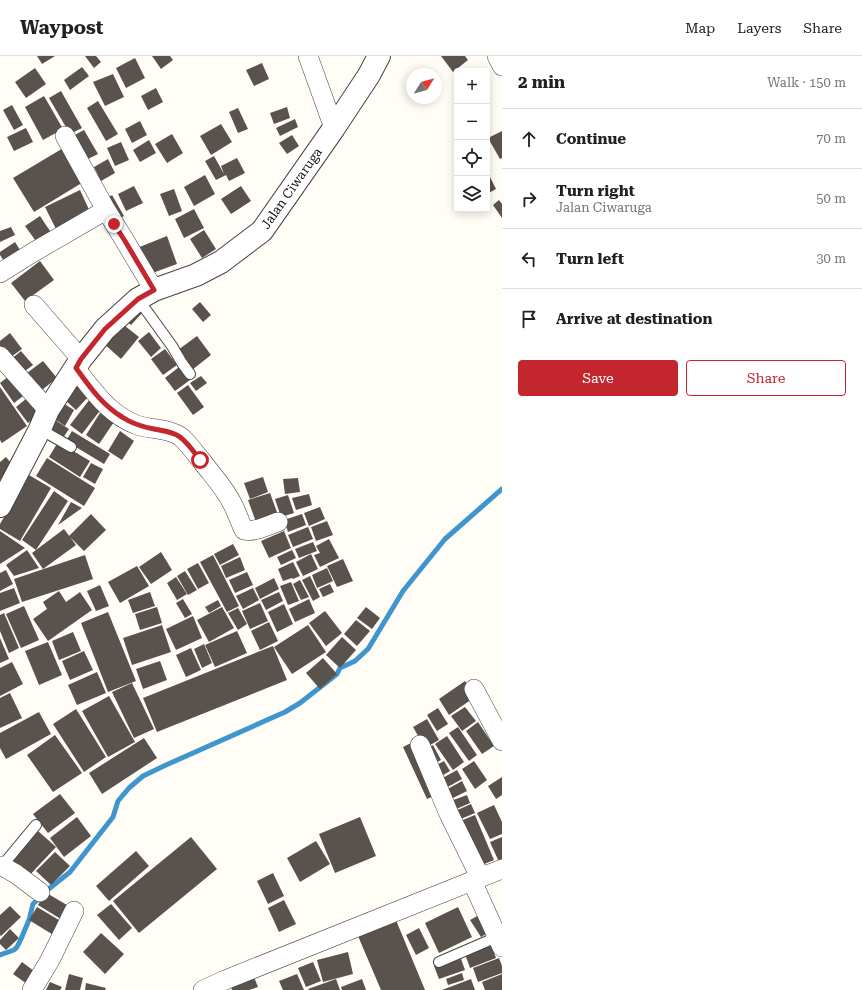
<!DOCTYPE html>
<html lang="en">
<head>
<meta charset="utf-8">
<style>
  body { margin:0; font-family:"Roboto Serif",serif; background:#f6f6f6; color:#202124 }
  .controls { position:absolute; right:12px; top:12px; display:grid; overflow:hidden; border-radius:4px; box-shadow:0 2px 10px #0003 }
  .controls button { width:36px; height:36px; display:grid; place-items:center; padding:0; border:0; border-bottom:1px solid #e0e0e0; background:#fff; color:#202124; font:20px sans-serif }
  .compass { position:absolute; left:406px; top:12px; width:36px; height:36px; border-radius:50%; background:#fff; box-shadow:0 2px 10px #0003; rotate:53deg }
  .stop { position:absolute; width:12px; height:12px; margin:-9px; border:3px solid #c4262e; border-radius:50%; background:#fff }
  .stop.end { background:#c4262e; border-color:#fff; box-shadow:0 1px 4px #0008 }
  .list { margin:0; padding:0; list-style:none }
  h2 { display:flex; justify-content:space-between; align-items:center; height:52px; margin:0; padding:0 16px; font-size:17px }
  h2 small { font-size:13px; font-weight:400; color:#757577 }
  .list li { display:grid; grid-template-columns:26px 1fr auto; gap:12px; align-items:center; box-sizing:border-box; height:60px; padding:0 16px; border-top:1px solid #e0e0e0 }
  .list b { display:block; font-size:15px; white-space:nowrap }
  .list p { margin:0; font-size:13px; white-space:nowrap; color:#757577 }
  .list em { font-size:13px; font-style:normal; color:#757577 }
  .actions { display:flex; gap:8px; padding:12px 16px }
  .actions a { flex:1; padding:9px 0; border:1px solid #c4262e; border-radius:4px; text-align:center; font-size:14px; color:#c4262e }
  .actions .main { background:#c4262e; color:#fff }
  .icon { flex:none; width:22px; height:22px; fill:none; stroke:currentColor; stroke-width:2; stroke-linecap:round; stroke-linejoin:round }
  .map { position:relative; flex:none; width:502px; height:934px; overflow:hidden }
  header { display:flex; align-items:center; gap:24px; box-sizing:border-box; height:56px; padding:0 20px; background:#fff; border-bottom:1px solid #e0e0e0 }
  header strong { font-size:19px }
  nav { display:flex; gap:22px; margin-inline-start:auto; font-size:14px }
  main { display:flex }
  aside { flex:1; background:#fff }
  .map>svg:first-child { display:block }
</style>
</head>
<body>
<header>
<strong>Waypost</strong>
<nav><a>Map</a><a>Layers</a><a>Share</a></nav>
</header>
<main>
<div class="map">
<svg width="502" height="934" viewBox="0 0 502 934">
  <rect width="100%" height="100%" fill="#fffdf5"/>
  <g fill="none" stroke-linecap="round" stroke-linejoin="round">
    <path stroke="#3f96cf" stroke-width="5" d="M0,899l14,-5 3,-3 4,-8 8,-19 4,-16 12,-12 25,-20 43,-55 5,-16 11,-13 14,-12 23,-11 119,-53 15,-9 37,-29 3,-6 15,-7 13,-12 35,-58 42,-52 57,-50"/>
  </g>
  <path fill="#5a524d" d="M37,0h18l-13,8z
    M85,0h11l5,6 -7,6z
    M152,0h18l3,4 -12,9z
    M441,0h24l3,4 -15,12z
    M135,2l10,20 -19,10 -10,-20z
    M262,7l7,16 -15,7 -8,-16z
    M82,11l7,9 -19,14 -6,-10z
    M35,12l11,16 -20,14 -11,-16z
    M113,18l11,23 -19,9 -12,-24z
    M156,32l7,14 -15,8 -7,-14z
    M61,35l21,37 -12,6 -21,-36z
    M44,40l19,33 -20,11 -18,-33z
    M98,45l20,33 -12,7 -19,-33z
    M12,49l11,20 -9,5 -11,-20z
    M287,51l3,11 -16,6 -4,-11z
    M238,52l10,21 -10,4 -9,-21z
    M295,63l3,8 -18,9 -4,-8z
    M140,65l7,14 -15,8 -7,-14z
    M221,68l11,18 -21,13 -11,-19z
    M26,72l7,14 -19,9 -7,-14z
    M84,74l14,24 -14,7 -13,-24z
    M502,75v27l-2,1 -12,-21z
    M172,78l11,19 -16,10 -12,-19z
    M292,79l7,11 -12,8 -8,-11z
    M149,84l7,13 -16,9 -7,-12z
    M121,86l8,18 -14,6 -8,-18z
    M65,91l20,34 -51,31 -21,-34z
    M214,100l10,18 -3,-8 16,-8 8,15 -16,8 -3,-6 -10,5 -11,-19z
    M108,103l7,14 -14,8 -7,-14z
    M487,115l9,18 -9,5z
    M205,119l10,19 -21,12 -10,-19z
    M134,130l9,17 -17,8 -8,-17z
    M241,130l10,15 -20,13 -10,-15z
    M174,133l8,22 -13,5 -9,-22z
    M80,134l11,24 -34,17 -12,-24z
    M112,139l12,21 -8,5 -12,-21z
    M499,144l3,4v14l-9,-13z
    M194,153l10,19 -20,10 -9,-19z
    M40,160l12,18 -14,10 -13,-18z
    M11,171l4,8 -15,7v-11z
    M204,174l12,19 -14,9 -12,-19z
    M167,180l10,28 -30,11 -10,-27z
    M15,186l7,11 -16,11 -6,-9v-3z
    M40,205l14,19 -29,21 -14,-18z
    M200,246l11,13 -8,7 -11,-13z
    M136,250l7,6 -12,13 -7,-6z
    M120,266l19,15 -18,22 -18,-16z
    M149,276l12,16 -10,9 -13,-16z
    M10,277l12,16 -14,10 -8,-11v-7z
    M197,280l14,19 -19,15 -14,-20z
    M165,293l12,16 -14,10 -12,-16z
    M21,295l12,14 -12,9 -11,-14z
    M43,305l14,17 -20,16 -14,-18z
    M179,311l11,13 -15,11 -10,-13z
    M13,317l14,20 -13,10 -14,-20z
    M201,320l6,7 -11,8 -6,-8z
    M78,328l12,11 -14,15 -12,-11z
    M188,329l16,22 -11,8 -16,-22z
    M0,331l27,39 -25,17 -2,-3z
    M32,338l12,16 -16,13 -12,-16z
    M90,343l12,9 -20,26 -12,-9z
    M63,347l11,7 -9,16 -12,-8z
    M100,357l14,9 -15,22 -13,-9z
    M55,364l14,9 -6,9 -14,-8z
    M72,375l38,23 -6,10 -38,-23z
    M120,375l14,10 -12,19 -14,-9z
    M58,386l32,19 -10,16 -31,-20z
    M6,401l9,11 -15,12v-18z
    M47,402l48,30 -11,18 -48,-30z
    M91,407l12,6 -8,15 -12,-7z
    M29,419l22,13 -31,53 -20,-12v-5z
    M263,421l5,15 -18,7 -6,-16z
    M298,422l2,14 -15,2 -2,-15z
    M54,435l14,10 -32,49 -14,-10z
    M270,437l8,22 -22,7 -8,-22z
    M309,438l3,11 -16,5 -4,-12z
    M288,439l6,18 -13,4 -6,-18z
    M71,446l11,6 -24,17z
    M320,451l5,12 -16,7 -5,-13z
    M91,458l15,16 -22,21 -15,-15z
    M302,458l4,11 -18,7 -4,-12z
    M327,465l6,14 -17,6 -5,-14z
    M308,471l5,12 -20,8 -5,-12z
    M64,473l12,16 -33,24 -11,-16z
    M0,475l25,17 -25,16z
    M284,475l7,17 -22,10 -8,-17z
    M329,483l10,19 -19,9 -6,-12 6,-2 -4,-7z
    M313,486l4,9 -18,7 -4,-9z
    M233,488l6,11 -19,10 -6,-11z
    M27,494l12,18 -25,8 -8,-11z
    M292,494l4,8 -15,7 -4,-8z
    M161,496l11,18 -21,14 -12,-17z
    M311,498l7,15 -15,7 -7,-14z
    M85,499l8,24 -71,23 -8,-23z
    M213,499l26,51 -12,6 -27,-50z
    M240,501l5,13 -19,8 -5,-12z
    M343,503l10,22 -16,6 -10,-21z
    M293,506l7,14 -7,3 -1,-1 -9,3 -5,-12z
    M198,507l11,20 -11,6 -11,-20z
    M137,510l12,20 -29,17 -12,-21z
    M327,512l6,13 -16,7 -5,-13z
    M6,514l7,14 -13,7v-18z
    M185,515l12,19 -9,5 -11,-19z
    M247,516l6,13 -18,8 -6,-13z
    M310,520l10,21 -7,4 -11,-21z
    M176,521l11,17 -10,6 -10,-17z
    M274,522l5,11 -19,10 -5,-11z
    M300,524l9,17 -8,3 -8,-16z
    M291,526l8,19 -11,4 -8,-19z
    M330,528l4,8 -11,5 -4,-8z
    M100,529l9,21 -13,5 -9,-20z
    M14,532l6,15 -20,8v-18z
    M253,532l6,12 -16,9 -7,-13z
    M59,535l7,11 14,-10 12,18 -44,31 -15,-22 14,-10 -4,-7z
    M150,536l5,14 -22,7 -5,-13z
    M279,536l4,9 -17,9 -5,-10z
    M183,543l9,15 -7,4 -9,-15z
    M309,543l6,14 -20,9 -6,-13z
    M218,544l3,6 -12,7 -4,-6z
    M260,547l8,18 -18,8 -8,-18z
    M284,548l9,20 -16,8 -9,-20z
    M24,550l15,34 -18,8 -15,-34z
    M157,551l5,16 -22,7 -5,-16z
    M222,551l12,21 -25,14 -12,-22z
    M366,551l14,11 -8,11 -15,-11z
    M238,552l9,16 -9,6 -10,-17z
    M325,555l17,22 -16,13 -17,-23z
    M108,556l28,69 -28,11 -27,-69z
    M4,557l15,35 -10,5 -9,-22v-16z
    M193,560l9,22 -26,12 -10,-21z
    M356,564l14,11 -13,15 -13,-12z
    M269,566l9,19 -18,9 -9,-19z
    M162,569l9,27 -39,13 -9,-27z
    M308,569l18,27 -34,22 -18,-27z
    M237,575l10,22 -32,14 -10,-22z
    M73,576l8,19 -22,9 -7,-19z
    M342,581l14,13 -16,18 -14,-13z
    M0,582l9,21 -9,4z
    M48,586l14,33 -23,10 -14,-34z
    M204,588l8,19 -10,5 -8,-19z
    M273,590l14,34 -130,52 -14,-34z
    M191,592l10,22 -15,7 -10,-22z
    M84,595l9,19 -23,10 -8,-19z
    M323,602l14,16 -17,15 -14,-16z
    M160,605l7,19 -24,9 -7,-20z
    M12,606l11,22 -23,12v-28z
    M97,616l9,21 -29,12 -9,-20z
    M465,625l10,16 -26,18 -10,-16z
    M132,627l22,46 -20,9 -22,-46z
    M10,637l12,25 -22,10v-30z
    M109,640l26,46 -27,15 -26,-46z
    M465,651l11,14 -14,10 -11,-15z
    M438,652l10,16 -11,7 -10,-16z
    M76,653l30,48 -22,15 -31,-48z
    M39,656l12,22 -45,25 -6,-11v-15z
    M427,663l12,21 -14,8 -12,-21z
    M478,666l16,24 -12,8 -16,-23z
    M458,671l19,28 -8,6 -20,-28z
    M55,679l27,38 -29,19 -26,-37z
    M447,680l17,26 -11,8 -18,-26z
    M144,682l13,20 -55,36 -13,-21z
    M413,686l25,52 -11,5 -24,-52z
    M433,689l8,15 -9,5 -9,-14z
    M444,705l6,10 -12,7 -7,-10z
    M474,705l13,19 -12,9 -13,-20z
    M457,714l5,9 -18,10 -5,-9z
    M502,721v18l-6,4 -8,-13z
    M462,725l5,10 -18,9 -5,-9z
    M60,738l15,19 -27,20 -15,-19z
    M467,739l3,8 -18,8 -4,-9z
    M471,748l4,9 -19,8 -3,-9z
    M494,749l8,17v12l-12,5 -13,-26z
    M475,759l19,45 -17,7 -19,-45z
    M77,761l14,19 -27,21 -14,-19z
    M360,761l16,39 -41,17 -16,-39z
    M38,775l18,16 -30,32 -18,-16z
    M191,781l26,32 -78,64 -26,-32z
    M502,781v23l-3,2 -9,-20z
    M316,785l14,23 -30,18 -13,-24z
    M136,795l13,15 -40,35 -13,-15z
    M55,796l15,14 -19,19 -15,-14z
    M273,817l11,23 -16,8 -11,-23z
    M45,836l27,16 -8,13 -26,-16z
    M284,844l12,24 -17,8 -11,-24z
    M111,848l21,24 -13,12 -22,-25z
    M10,850l11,11 -20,19 -1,-1v-20z
    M37,851l27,16 -9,13 -26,-16z
    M458,851l14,30 -33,16 -14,-30z
    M393,857l32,77h-44l-26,-61z
    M481,858l10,17 -10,6 -11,-17z
    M419,872l10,20 -13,7 -10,-20z
    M10,873l9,9 -13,12 -6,-6v-4z
    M101,877l23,21 -19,20 -22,-22z
    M491,889l5,13 -26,10 -5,-14z
    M348,896l5,22 -30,8 -6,-22z
    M460,900l5,14 -26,9 -5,-13z
    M499,902l3,8v7l-24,9 -5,-14z
    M22,906l16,12 -8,12 -17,-12z
    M313,906l8,19 -15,6 -8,-19z
    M252,916l6,15 -9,3h-17l-3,-9z
    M462,917l2,7 -16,5 -2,-6z
    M69,918l14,4 -3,12h-15z
    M297,918l7,16h-21l-4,-9z
    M502,918v16h-17l-3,-8z
    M336,923l4,11h-31l-1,-1z
    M362,923l4,11h-24l-1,-3z
    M471,923l4,11h-33z
    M50,926l12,5 -2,3h-14z
    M86,927l20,5 -1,2h-20z"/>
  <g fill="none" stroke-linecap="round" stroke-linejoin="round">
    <defs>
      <path id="service" d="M138,243l34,47 10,17 8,11
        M40,373l31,18
        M2,810l34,-41
        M439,906l58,-25"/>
      <path id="minor" d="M308,0l26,72
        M497,0l5,10
        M65,80l41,74 19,31 29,49
        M0,217l32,-20 74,-43
        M34,249l47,54
        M0,300l48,54
        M75,312c19,23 33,46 62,57 14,5 32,3 44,12 8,7 13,15 20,23 11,15 24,28 32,45 4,8 7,17 11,25 9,3 25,-5 34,-8
        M474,633l28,52
        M420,689l29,69 31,63
        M0,810h2l14,8 24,18
        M472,825l30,66
        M32,934l18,-30 24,-49
        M203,934l22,-10 277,-111"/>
      <path id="tertiary" d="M0,450l40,-77 8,-19 33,-51 24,-30 33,-30 16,-9 42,-15 25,-13 41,-31 72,-103 35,-53 10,-19"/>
    </defs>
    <use href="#service" stroke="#444" stroke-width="12"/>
    <use href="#minor" stroke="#444" stroke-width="20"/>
    <use href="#tertiary" stroke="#444" stroke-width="24"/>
    <use href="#service" stroke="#fff" stroke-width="10"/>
    <use href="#minor" stroke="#fff" stroke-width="19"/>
    <use href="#tertiary" stroke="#fff" stroke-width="22"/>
  </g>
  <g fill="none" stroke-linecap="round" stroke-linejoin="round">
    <path stroke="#c4262e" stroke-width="5" d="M114,168l11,17 29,49 -16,9 -33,30 -24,30 -5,9c13,18 26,37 46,49 9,6 21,10 32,12 9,2 18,2 26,8 8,6 14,15 20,23"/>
  </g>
  <g text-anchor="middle" stroke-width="4" stroke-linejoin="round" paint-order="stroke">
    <g font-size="13" fill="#111" stroke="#fff">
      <text transform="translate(291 132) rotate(-55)" y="5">Jalan Ciwaruga</text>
    </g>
  </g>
</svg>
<div class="controls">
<button>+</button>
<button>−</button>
<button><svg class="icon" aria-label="locate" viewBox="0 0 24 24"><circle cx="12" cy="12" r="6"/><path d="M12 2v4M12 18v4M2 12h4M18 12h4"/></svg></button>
<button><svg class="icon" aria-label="layers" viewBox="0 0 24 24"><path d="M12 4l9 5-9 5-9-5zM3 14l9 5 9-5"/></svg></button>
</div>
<svg class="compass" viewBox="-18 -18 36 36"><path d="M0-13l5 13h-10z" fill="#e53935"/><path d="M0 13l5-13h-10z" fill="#757577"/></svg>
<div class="stop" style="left:200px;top:404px"></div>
<div class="stop end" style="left:114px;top:168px"></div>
</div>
<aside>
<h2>2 min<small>Walk · 150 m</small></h2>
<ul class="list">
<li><svg class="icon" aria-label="ahead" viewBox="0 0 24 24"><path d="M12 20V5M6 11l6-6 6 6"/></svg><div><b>Continue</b></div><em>70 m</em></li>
<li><svg class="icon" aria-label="right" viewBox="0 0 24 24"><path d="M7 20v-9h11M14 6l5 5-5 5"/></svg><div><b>Turn right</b><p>Jalan Ciwaruga</p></div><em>50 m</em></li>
<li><svg class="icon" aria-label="left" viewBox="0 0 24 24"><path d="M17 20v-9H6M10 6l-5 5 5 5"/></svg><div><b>Turn left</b></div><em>30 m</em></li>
<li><svg class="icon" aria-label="arrive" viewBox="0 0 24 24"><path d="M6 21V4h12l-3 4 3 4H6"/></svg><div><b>Arrive at destination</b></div></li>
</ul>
<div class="actions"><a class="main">Save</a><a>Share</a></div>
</aside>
</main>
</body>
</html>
